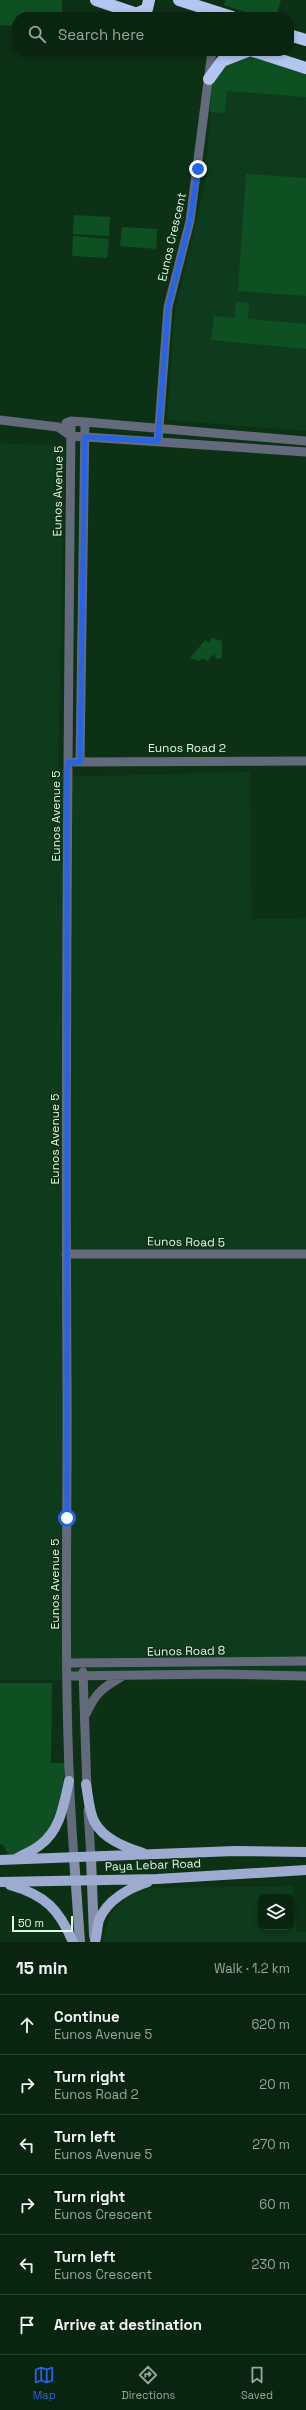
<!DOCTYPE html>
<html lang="en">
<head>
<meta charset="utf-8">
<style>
  body { margin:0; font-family:"Space Grotesk",sans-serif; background:#17311e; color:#f1f3f6 }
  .controls { position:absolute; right:12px; bottom:12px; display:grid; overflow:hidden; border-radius:8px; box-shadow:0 2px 6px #0003 }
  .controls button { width:36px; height:36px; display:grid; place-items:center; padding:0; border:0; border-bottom:1px solid #294230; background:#092510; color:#f1f3f6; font:20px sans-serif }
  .scale { position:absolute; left:12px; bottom:10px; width:61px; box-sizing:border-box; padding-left:4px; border:2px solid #e2f7e4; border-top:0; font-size:11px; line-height:14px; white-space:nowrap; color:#e2f7e4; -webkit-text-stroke:3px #0c3115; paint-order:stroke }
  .stop { position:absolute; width:12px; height:12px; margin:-9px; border:3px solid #2563eb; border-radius:50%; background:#fff }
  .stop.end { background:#2563eb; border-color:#fff; box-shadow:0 1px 4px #0008 }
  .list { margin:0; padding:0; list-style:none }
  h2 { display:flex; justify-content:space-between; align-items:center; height:52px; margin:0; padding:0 16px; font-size:17px }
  h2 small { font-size:13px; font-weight:400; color:#99a59f }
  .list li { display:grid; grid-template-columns:26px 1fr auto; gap:12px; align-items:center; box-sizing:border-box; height:60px; padding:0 16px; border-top:1px solid #294230 }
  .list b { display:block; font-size:15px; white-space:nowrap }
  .list p { margin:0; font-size:13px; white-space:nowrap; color:#99a59f }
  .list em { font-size:13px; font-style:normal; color:#99a59f }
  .icon { flex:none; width:22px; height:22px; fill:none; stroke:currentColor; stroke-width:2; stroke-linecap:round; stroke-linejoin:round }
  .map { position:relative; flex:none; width:306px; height:1942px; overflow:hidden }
  .search { position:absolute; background:#092510; box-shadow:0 2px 6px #0003; left:12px; right:12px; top:12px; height:44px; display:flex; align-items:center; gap:10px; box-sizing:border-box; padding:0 14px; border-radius:16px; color:#99a59f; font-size:15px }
  .sheet { height:412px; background:#092510 }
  nav { display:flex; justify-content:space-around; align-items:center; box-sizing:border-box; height:56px; border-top:1px solid #294230; background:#092510; font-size:11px; color:#99a59f }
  nav a { display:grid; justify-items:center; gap:2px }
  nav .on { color:#2563eb }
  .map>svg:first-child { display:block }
</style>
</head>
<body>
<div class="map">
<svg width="306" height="1942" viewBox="0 0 306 1942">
  <rect width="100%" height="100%" fill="#0c3115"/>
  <path fill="#0e3b1b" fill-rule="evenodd" d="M306,72v359l-139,-11 8,-111 29,-122 10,-111z
    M0,443l65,3 -7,331 192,-5 2,147 54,-1v763l-306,-1z
    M293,1886l4,46h9v10h-204l8,-28 19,-19 19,-7zM261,1897h30v30h-30z"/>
  <path fill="#0f5023" d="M0,0h62v17h-45v9l-17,-1z
    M226,0h55l-5,17h-15l-37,-12z
    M247,57h8l51,15v25l-79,-6 -2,22 -15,-1c4,-37 -1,-43 37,-55z
    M246,174l60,4v118l-68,-5z
    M74,215l36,2 -1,19 -36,-2z
    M122,227l35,2 -1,20 -36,-3z
    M73,236l36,3 -2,19 -35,-2z
    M236,302l13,1 -1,16 58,5v25l-95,-9 3,-24 21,2z
    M211,638l11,3v17l-6,1 -2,-5 -7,7 -4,-3 -4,3 -9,-3 15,-18 5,3z
    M0,1683h52l-1,80h15l-7,42 -14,31 -29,20 -7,-1 -7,-11h-2z"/>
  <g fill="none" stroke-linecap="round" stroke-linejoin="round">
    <path stroke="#636a7c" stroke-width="9" d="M0,420l58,7 13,9 235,16
      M71,421c-3,320 -6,640 -4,960 1,159 -5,319 7,477
      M66,423l5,-2 14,1 221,19
      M158,441l10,-134 22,-86 22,-170
      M75,762l231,-1
      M80,762l5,-340
      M66,1254h240
      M67,1663l239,-2
      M83,1672l4,119
      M68,1676l151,-2 87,2
      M86,1714c9,-20 16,-26 35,-37
      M88,1810l3,48"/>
    <path stroke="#848fab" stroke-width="10" d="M74,1858l6,84
      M91,1858l3,78"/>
    <path stroke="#9dabd0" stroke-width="10" d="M86,1784c2,11 3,27 8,37 9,18 31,26 49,32
      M16,1859c8,-5 17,-8 24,-14 20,-14 24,-41 29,-64
      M0,1860l235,-9 71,1
      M0,1882l157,-3 149,-9
      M10,1885c35,10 49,24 63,57
      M95,1942c2,-7 2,-15 4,-22 8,-20 30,-32 49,-38"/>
    <path stroke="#b4c5f1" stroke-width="12" d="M96,0l50,17
      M179,0l53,17
      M136,14l11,-5 2,-9
      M289,35l17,5
      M253,51l53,17
      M209,79l13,-18 26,-10"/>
  </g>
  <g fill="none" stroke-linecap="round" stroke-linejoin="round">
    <path stroke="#2563eb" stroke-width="5" d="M67,1518v-746l1,-10h12l5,-325 73,4 10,-134 22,-86 8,-52"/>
  </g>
  <g text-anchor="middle" stroke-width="3" stroke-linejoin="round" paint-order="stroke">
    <g font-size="12" fill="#e2f7e4" stroke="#0c3115">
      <text transform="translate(172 237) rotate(-77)" y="4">Eunos Crescent</text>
      <text transform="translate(58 491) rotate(-89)" y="4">Eunos Avenue 5</text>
      <text x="187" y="752">Eunos Road 2</text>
      <text transform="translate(56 816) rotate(-90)" y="4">Eunos Avenue 5</text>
      <text transform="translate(55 1139) rotate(-90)" y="4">Eunos Avenue 5</text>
      <text transform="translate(186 1242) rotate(1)" y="4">Eunos Road 5</text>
      <text transform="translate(55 1584) rotate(-90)" y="4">Eunos Avenue 5</text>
      <text transform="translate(186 1651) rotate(-1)" y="4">Eunos Road 8</text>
      <text transform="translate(153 1865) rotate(-2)" y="4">Paya Lebar Road</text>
    </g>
  </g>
</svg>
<div class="controls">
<button><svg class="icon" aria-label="layers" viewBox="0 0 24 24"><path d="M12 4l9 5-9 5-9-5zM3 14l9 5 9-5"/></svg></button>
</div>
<div class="scale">50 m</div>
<div class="stop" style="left:67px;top:1518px"></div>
<div class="stop end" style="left:198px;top:169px"></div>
<div class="search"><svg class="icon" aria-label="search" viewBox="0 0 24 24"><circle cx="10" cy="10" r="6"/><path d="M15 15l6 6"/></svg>Search here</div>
</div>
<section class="sheet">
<h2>15 min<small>Walk · 1.2 km</small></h2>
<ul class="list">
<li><svg class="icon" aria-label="ahead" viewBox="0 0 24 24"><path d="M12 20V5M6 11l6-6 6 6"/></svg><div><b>Continue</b><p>Eunos Avenue 5</p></div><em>620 m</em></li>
<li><svg class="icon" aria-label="right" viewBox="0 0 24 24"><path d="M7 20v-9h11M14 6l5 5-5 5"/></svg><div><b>Turn right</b><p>Eunos Road 2</p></div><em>20 m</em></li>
<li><svg class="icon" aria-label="left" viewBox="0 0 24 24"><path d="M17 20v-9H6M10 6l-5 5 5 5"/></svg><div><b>Turn left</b><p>Eunos Avenue 5</p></div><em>270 m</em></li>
<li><svg class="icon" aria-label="right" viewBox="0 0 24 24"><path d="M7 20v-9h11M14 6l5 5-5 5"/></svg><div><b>Turn right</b><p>Eunos Crescent</p></div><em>60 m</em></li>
<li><svg class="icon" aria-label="left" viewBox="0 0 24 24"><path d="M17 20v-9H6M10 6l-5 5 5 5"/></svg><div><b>Turn left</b><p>Eunos Crescent</p></div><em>230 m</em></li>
<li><svg class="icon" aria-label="arrive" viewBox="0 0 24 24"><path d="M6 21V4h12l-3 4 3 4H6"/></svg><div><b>Arrive at destination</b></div></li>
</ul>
</section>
<nav>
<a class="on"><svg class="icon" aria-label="map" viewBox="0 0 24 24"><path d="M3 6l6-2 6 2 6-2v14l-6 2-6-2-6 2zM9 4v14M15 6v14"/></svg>Map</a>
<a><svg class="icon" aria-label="directions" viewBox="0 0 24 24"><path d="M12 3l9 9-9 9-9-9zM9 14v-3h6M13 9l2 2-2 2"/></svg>Directions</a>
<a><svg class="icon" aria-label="saved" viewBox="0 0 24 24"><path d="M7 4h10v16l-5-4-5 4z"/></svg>Saved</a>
</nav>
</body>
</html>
